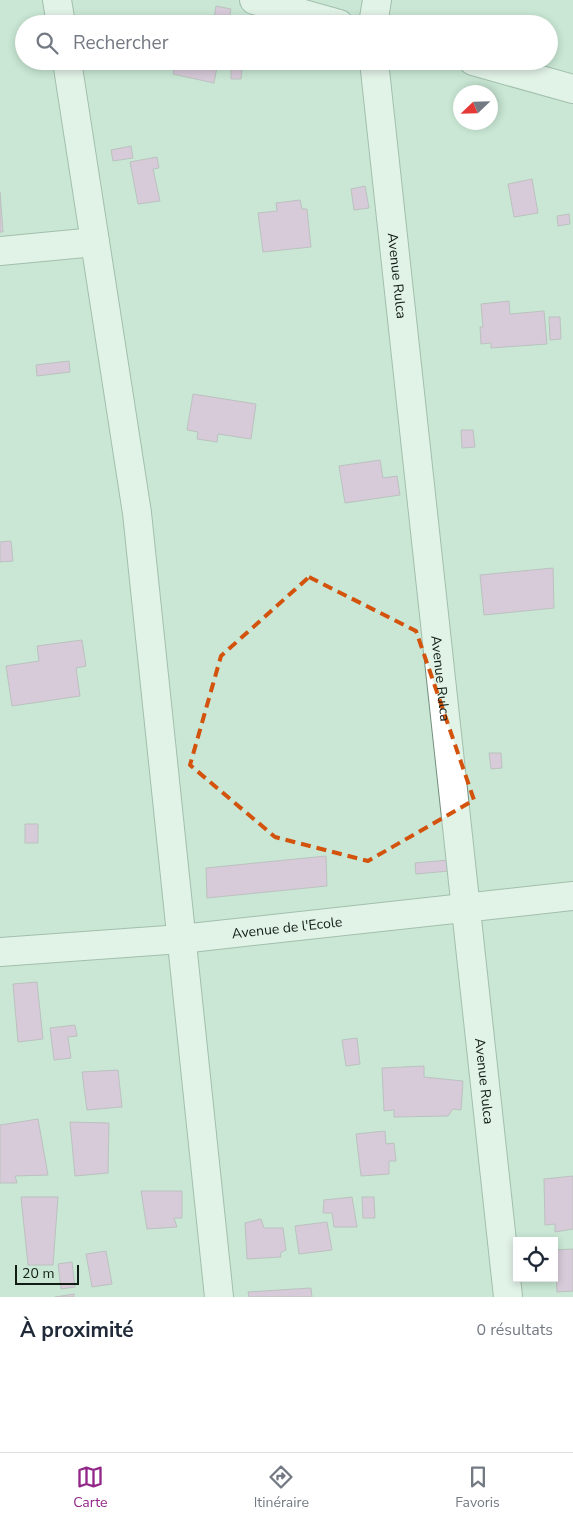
<!DOCTYPE html>
<html lang="fr">
<head>
<meta charset="utf-8">
<style>
  body { margin:0; font-family:"Nunito Sans",sans-serif; background:#f2f2f3; color:#1f2937 }
  .controls { position:absolute; right:15px; bottom:15px; display:grid; overflow:hidden; border-radius:0px; box-shadow:0 2px 8px #0003 }
  .controls button { width:45px; height:45px; display:grid; place-items:center; padding:0; border:0; border-bottom:1px solid #e0e1e3; background:#fff; color:#1f2937; font:25px sans-serif }
  .compass { position:absolute; left:453px; top:85px; width:45px; height:45px; border-radius:50%; background:#fff; box-shadow:0 2px 8px #0003; rotate:247deg }
  .scale { position:absolute; left:15px; bottom:12px; width:64px; box-sizing:border-box; padding-left:5px; border:2px solid #121d16; border-top:0; font-size:14px; line-height:18px; white-space:nowrap; color:#121d16; -webkit-text-stroke:4px #c9e7d4; paint-order:stroke }
  .list { margin:0; padding:0; list-style:none }
  h2 { display:flex; justify-content:space-between; align-items:center; height:65px; margin:0; padding:0 20px; font-size:21px }
  h2 small { font-size:16px; font-weight:400; color:#747a83 }
  .icon { flex:none; width:28px; height:28px; fill:none; stroke:currentColor; stroke-width:2; stroke-linecap:round; stroke-linejoin:round }
  .map { position:relative; flex:none; width:573px; height:1297px; overflow:hidden }
  .search { position:absolute; background:#fff; box-shadow:0 2px 8px #0003; left:15px; right:15px; top:15px; height:55px; display:flex; align-items:center; gap:12px; box-sizing:border-box; padding:0 18px; border-radius:28px; color:#747a83; font-size:19px }
  .sheet { height:155px; background:#fff }
  nav { display:flex; justify-content:space-around; align-items:center; box-sizing:border-box; height:70px; border-top:1px solid #e0e1e3; background:#fff; font-size:14px; color:#747a83 }
  nav a { display:grid; justify-items:center; gap:2px }
  nav .on { color:#922689 }
  .map>svg:first-child { display:block }
</style>
</head>
<body>
<div class="map">
<svg width="573" height="1297" viewBox="0 0 573 1297">
  <rect width="100%" height="100%" fill="#c9e7d4"/>
  <path fill="#e9a7e0" stroke="#ab93a7" d="M216,6l15,3 -3,15h-15z
    M176,61h42l-4,22 -41,-9z
    M231,69l11,1 -1,9h-10z
    M131,146l2,12 -20,3 -2,-11z
    M157,157l2,11 -6,1 7,32 -22,3 -8,-42z
    M532,179l6,34 -24,4 -6,-33z
    M365,186l4,22 -15,2 -3,-21z
    M0,192l3,40h-3z
    M300,200l2,9h5l4,38 -48,5 -5,-39 19,-2 -1,-8z
    M569,214l1,10 -12,2 -1,-10z
    M509,301l1,13 34,-3 3,33 -56,4v-5l-10,1 -1,-17h3l-2,-23z
    M549,317h11l1,22 -11,1z
    M69,361l1,11 -33,4 -1,-11z
    M193,394l63,10 -5,35 -33,-5 -1,8 -20,-3 1,-7 -11,-2z
    M461,430h12l2,17 -13,1z
    M380,460l3,18 14,-2 3,19 -55,8 -6,-37z
    M11,541l2,20 -13,1v-20z
    M553,568l1,40 -70,7 -4,-40z
    M82,640l4,26 -10,2 4,28 -68,10 -6,-40 33,-5 -2,-15z
    M489,753h12l1,15 -11,1z
    M25,824h13v19h-13z
    M326,856l1,30 -120,12 -1,-30z
    M448,860l1,11 -33,3 -1,-11z
    M37,982l6,57 -25,3 -5,-58z
    M75,1025l2,11 -9,1 3,21 -17,2 -4,-32z
    M357,1038l3,26 -14,2 -4,-26z
    M424,1066v11l39,4 -2,29 -8,-1 -5,7 -54,1v-7l-10,1 -2,-43z
    M118,1070l4,37 -35,3 -5,-38z
    M38,1119l10,56 -33,1 2,7h-17v-58z
    M70,1122l39,1 -1,50 -33,3z
    M385,1131l1,13 8,-1 2,18h-7v13l-28,2 -5,-42z
    M573,1176v53l-18,3v-8l-10,1 -1,-46z
    M141,1191h41v27h-8l3,9 -30,2z
    M21,1197h37l-5,68h-25z
    M352,1197l5,30h-23l-2,-14h-9l1,-13z
    M362,1197h12l1,21h-12z
    M261,1219l3,9h19l3,22 -6,3 1,4 -34,2 -2,-36z
    M327,1222l5,28 -33,4 -4,-28z
    M573,1249v42l-16,1 -3,-42z
    M106,1251l6,33 -20,3 -6,-33z
    M72,1262l3,25 -14,2 -3,-25z
    M311,1288l1,9h-63l-1,-5z
    M74,1294v3h-19z"/>
  <g fill="none" stroke-linecap="round" stroke-linejoin="round">
    <defs>
      <g id="minor">
        <path d="M57,0l4,24"/>
        <path d="M254,0l85,24"/>
        <path d="M373,24l4,-24"/>
        <path d="M67,61l70,452 82,784"/>
        <path id="s1" d="M374,61l134,1236"/>
        <path d="M473,61l100,28"/>
        <path d="M0,251l95,-9"/>
        <path id="s2" d="M0,952l181,-13 392,-43"/>
      </g>
    </defs>
    <use href="#minor" stroke="#738e7d" stroke-width="30"/>
    <use href="#minor" stroke="#fff" stroke-width="28"/>
  </g>
  <path d="M0 0H573V1297H0ZM309,577l107,54 58,169 -106,61 -93,-24 -85,-72 31,-109z" fill="#c9e7d4" fill-opacity=".55" fill-rule="evenodd"/>
  <path fill="none" stroke="#d3530d" stroke-width="4" stroke-dasharray="10 6" stroke-linejoin="round" d="M309,577l107,54 58,169 -106,61 -93,-24 -85,-72 31,-109z"/>
  <g text-anchor="middle" stroke-width="4" stroke-linejoin="round" paint-order="stroke">
    <g font-size="14" fill="#121d16" stroke="#c9e7d4">
      <text dy="5" stroke="none"><textPath href="#s1" startOffset="216">Avenue Rulca</textPath></text>
      <text dy="5" stroke="none"><textPath href="#s1" startOffset="621">Avenue Rulca</textPath></text>
      <text dy="5" stroke="none"><textPath href="#s2" startOffset="288">Avenue de l'Ecole</textPath></text>
      <text dy="5" stroke="none"><textPath href="#s1" startOffset="1026">Avenue Rulca</textPath></text>
    </g>
  </g>
</svg>
<div class="controls">
<button><svg class="icon" aria-label="locate" viewBox="0 0 24 24"><circle cx="12" cy="12" r="6"/><path d="M12 2v4M12 18v4M2 12h4M18 12h4"/></svg></button>
</div>
<svg class="compass" viewBox="-18 -18 36 36"><path d="M0-13l5 13h-10z" fill="#e53935"/><path d="M0 13l5-13h-10z" fill="#747a83"/></svg>
<div class="scale">20 m</div>
<div class="search"><svg class="icon" aria-label="search" viewBox="0 0 24 24"><circle cx="10" cy="10" r="6"/><path d="M15 15l6 6"/></svg>Rechercher</div>
</div>
<section class="sheet">
<h2>À proximité<small>0 résultats</small></h2>
<ul class="list">
</ul>
</section>
<nav>
<a class="on"><svg class="icon" aria-label="map" viewBox="0 0 24 24"><path d="M3 6l6-2 6 2 6-2v14l-6 2-6-2-6 2zM9 4v14M15 6v14"/></svg>Carte</a>
<a><svg class="icon" aria-label="directions" viewBox="0 0 24 24"><path d="M12 3l9 9-9 9-9-9zM9 14v-3h6M13 9l2 2-2 2"/></svg>Itinéraire</a>
<a><svg class="icon" aria-label="saved" viewBox="0 0 24 24"><path d="M7 4h10v16l-5-4-5 4z"/></svg>Favoris</a>
</nav>
</body>
</html>
